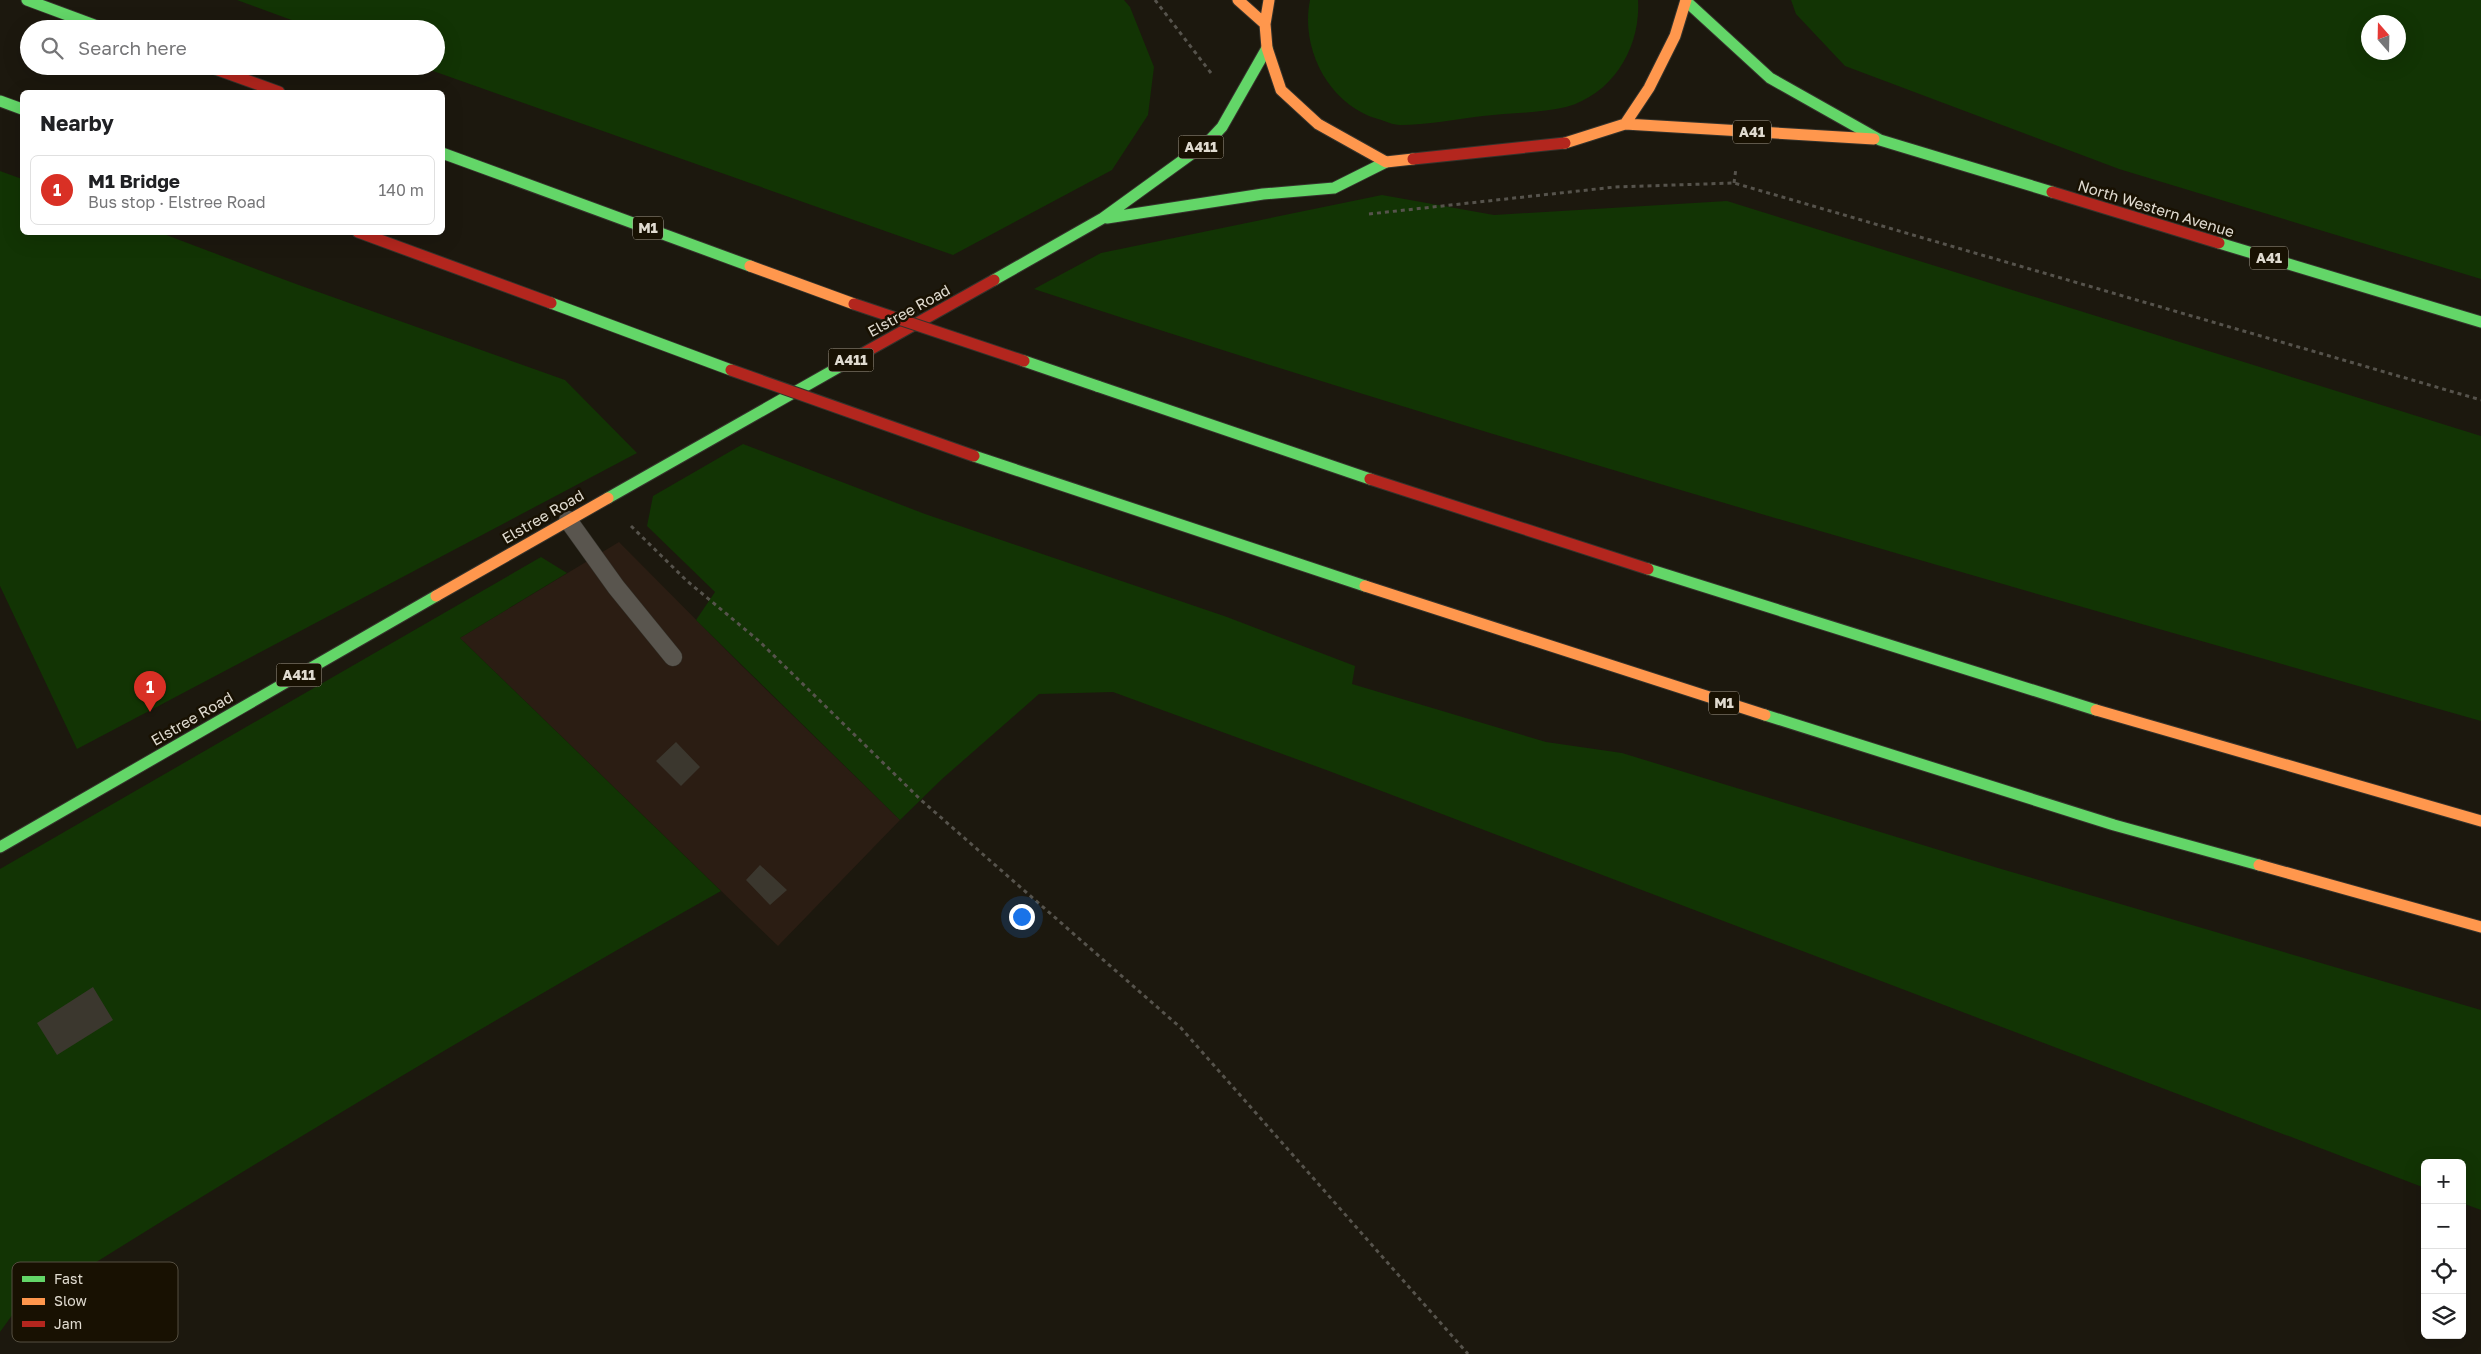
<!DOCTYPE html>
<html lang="en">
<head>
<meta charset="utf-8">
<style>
  body { margin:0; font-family:"Golos Text",sans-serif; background:#f2f2f2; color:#202124 }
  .controls { position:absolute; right:15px; bottom:15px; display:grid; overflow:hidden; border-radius:8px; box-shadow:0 5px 20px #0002 }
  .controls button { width:45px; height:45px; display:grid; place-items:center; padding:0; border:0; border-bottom:1px solid #e0e0e0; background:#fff; color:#202124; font:25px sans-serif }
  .compass { position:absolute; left:2361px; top:15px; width:45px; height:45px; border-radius:50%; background:#fff; box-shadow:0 5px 20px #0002; rotate:340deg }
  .you { position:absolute; left:1021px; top:916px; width:18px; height:18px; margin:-12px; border:4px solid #fff; border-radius:50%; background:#1a73e8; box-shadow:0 0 0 8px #1a73e833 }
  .badge { display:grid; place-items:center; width:32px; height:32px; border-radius:50%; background:#d93025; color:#fff; font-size:16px; font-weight:700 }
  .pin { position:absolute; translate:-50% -41px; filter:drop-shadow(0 1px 2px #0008) }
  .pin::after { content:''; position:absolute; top:26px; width:18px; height:15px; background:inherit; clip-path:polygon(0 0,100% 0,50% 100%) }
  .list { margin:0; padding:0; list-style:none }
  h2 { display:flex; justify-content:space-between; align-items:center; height:65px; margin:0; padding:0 20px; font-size:21px }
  h2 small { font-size:16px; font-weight:400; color:#757577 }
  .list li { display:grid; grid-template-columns:32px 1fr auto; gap:15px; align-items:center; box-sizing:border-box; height:70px; margin:0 10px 10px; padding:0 10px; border:1px solid #e0e0e0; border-radius:8px }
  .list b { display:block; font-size:19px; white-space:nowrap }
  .list p { margin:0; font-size:16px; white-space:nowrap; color:#757577 }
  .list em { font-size:16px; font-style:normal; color:#757577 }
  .icon { flex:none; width:28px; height:28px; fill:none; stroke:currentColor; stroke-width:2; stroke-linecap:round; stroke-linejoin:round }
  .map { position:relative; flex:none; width:2481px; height:1354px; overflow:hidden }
  .search { position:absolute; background:#fff; box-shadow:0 5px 20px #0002; left:20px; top:20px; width:425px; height:55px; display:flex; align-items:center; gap:12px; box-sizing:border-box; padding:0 18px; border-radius:28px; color:#757577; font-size:19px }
  .panel { position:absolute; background:#fff; box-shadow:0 5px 20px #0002; left:20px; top:90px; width:425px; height:145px; border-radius:8px }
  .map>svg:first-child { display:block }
</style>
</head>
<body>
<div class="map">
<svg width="2481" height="1354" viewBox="0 0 2481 1354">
  <rect width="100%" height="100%" fill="#1c180e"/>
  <path fill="#2b1d13" d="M619,542l121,122 160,156 -122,126 -318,-308z"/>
  <path fill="#123404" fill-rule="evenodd" d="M237,0h887l6,7 24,60 -6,48 -36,55 -159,85 -534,-189h17v-37h-120z
    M1310,0h328c3,47 -25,94 -72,107 -25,6 -57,6 -83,9 -27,3 -56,9 -83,9 -7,0 -15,-4 -22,-6 -49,-14 -78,-70 -68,-119z
    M1791,0h690v279l-362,-110 -274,-103 -49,-52zM2368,22h30v30h-30z
    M0,171l22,8v53l139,1 135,51 269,96 72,73 -560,296 -77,-163z
    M1382,195l112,20 233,-14 754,235v285c-484,-139 -969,-274 -1447,-432l67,-36z
    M743,444l182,70 302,103 128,49 -3,18 194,58 76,11 376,115 483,142v200l-19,-7v-40h-37v25l-1096,-417 -216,-79 -74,2 -97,85 -42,41 -204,-200 19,-28 -68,-66 6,-30z
    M541,557l26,16 -107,65 261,253c-240,135 -475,277 -708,423l-13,18v-463z"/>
  <path fill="#3b372e" d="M676,742l24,25 -19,19 -25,-25z
    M760,865l27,25 -17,15 -24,-25z
    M93,987l20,33 -56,35 -20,-32z"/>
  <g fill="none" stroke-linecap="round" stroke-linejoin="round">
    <defs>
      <path id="lane" d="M568,520l48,67 57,70"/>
      <path id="fast" d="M27,0l78,29
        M1686,1l84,77 110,62 172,52
        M0,101l22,8
        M442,153l308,113
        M1107,218l156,-24 71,-6 52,-26
        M2219,243l262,79
        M994,280l109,-62 105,-76 14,-15 45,-79
        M551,303l180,67
        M1097,386l273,93
        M974,456l391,130
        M608,498l238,-135
        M1648,569l448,141
        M1765,715l349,110 145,40
        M0,847l436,-251"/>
      <path id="slow" d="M1238,0l27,24
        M1269,0l-4,24 2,24 14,42 37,34 68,38 27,-3
        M1625,124l249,15
        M1565,143l60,-19 24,-36 26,-52 11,-36
        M750,266l104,38
        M1365,586l400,129
        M436,596l172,-98
        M2096,710l385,111
        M2259,865l222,62"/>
      <path id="jam" d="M207,66l72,26
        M1413,159l152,-16
        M2052,192l167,51
        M358,232l193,71
        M846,363l148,-83
        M1370,479l278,90"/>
    </defs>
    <use href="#lane" stroke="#35332c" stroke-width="19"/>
    <use href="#fast" stroke="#35332c" stroke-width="13"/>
    <use href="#slow" stroke="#35332c" stroke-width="13"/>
    <use href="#jam" stroke="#35332c" stroke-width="13"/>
    <path stroke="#56534c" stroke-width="3" stroke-dasharray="4 4" stroke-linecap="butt" d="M1155,0l56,73
      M1734,183l2,-15
      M1369,214l246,-27 119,-4 747,217
      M631,526l56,55 72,60 162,159 260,228 287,326"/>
    <use href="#lane" stroke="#59554e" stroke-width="18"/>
    <use href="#fast" stroke="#63d668" stroke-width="11"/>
    <use href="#slow" stroke="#ff974d" stroke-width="11"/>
    <use href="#jam" stroke="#b3261e" stroke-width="11"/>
    <defs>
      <path id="fast-bridge" d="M1024,361l73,25"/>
      <path id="jam-bridge" d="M854,304l170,57
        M731,370l243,86"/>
    </defs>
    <use href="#fast-bridge" stroke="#35332c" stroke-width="13" stroke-linecap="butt"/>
    <use href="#jam-bridge" stroke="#35332c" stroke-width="13" stroke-linecap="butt"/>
    <use href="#fast-bridge" stroke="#63d668" stroke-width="11"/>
    <use href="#jam-bridge" stroke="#b3261e" stroke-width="11"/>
  </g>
  <g text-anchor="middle" stroke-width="5" stroke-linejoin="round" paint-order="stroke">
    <g fill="#181102" stroke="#a49e92" stroke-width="1">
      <rect x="1733" y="120.5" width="38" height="23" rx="4"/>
      <rect x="1178.5" y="135.5" width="45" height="23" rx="4"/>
      <rect x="633" y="216.5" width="30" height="23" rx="4"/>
      <rect x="2250" y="246.5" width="38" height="23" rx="4"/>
      <rect x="828.5" y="348.5" width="45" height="23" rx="4"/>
      <rect x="276.5" y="663.5" width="45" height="23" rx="4"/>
      <rect x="1709" y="691.5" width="30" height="23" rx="4"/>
    </g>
    <g font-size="14" font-weight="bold" fill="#e0dbd0">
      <text x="1752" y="137">A41</text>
      <text x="1201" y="152">A411</text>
      <text x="648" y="233">M1</text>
      <text x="2269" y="263">A41</text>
      <text x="851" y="365">A411</text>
      <text x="299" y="680">A411</text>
      <text x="1724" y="708">M1</text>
    </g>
    <g font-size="15" fill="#e0dbd0" stroke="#181102">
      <text transform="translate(2156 209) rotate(17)" y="5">North Western Avenue</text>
      <text transform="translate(909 311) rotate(-29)" y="5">Elstree Road</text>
      <text transform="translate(543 517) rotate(-30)" y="5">Elstree Road</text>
      <text transform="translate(192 719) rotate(-30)" y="5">Elstree Road</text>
    </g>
  </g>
  <rect x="12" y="1262" width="166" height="80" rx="8" fill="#181102" stroke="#544e40" stroke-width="1"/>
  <rect x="22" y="1276" width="23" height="6" fill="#63d668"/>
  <rect x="22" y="1298" width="23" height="7" fill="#ff974d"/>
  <rect x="22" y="1321" width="23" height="6" fill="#b3261e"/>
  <g font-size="14" fill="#e0dbd0">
    <text x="54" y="1284">Fast</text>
    <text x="54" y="1306">Slow</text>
    <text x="54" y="1329">Jam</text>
  </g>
</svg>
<div class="controls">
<button>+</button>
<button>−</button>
<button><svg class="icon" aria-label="locate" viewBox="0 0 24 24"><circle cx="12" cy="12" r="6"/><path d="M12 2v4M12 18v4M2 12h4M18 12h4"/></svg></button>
<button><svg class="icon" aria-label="layers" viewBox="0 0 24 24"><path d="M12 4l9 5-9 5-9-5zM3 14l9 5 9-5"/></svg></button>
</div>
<svg class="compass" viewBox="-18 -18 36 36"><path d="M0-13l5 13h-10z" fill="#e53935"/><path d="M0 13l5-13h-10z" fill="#757577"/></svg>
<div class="you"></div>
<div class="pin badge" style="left:150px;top:712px">1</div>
<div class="search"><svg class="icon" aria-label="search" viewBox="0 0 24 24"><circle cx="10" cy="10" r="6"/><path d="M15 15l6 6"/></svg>Search here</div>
<section class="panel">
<h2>Nearby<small></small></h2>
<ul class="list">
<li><span class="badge">1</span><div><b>M1 Bridge</b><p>Bus stop · Elstree Road</p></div><em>140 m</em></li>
</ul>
</section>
</div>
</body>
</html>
